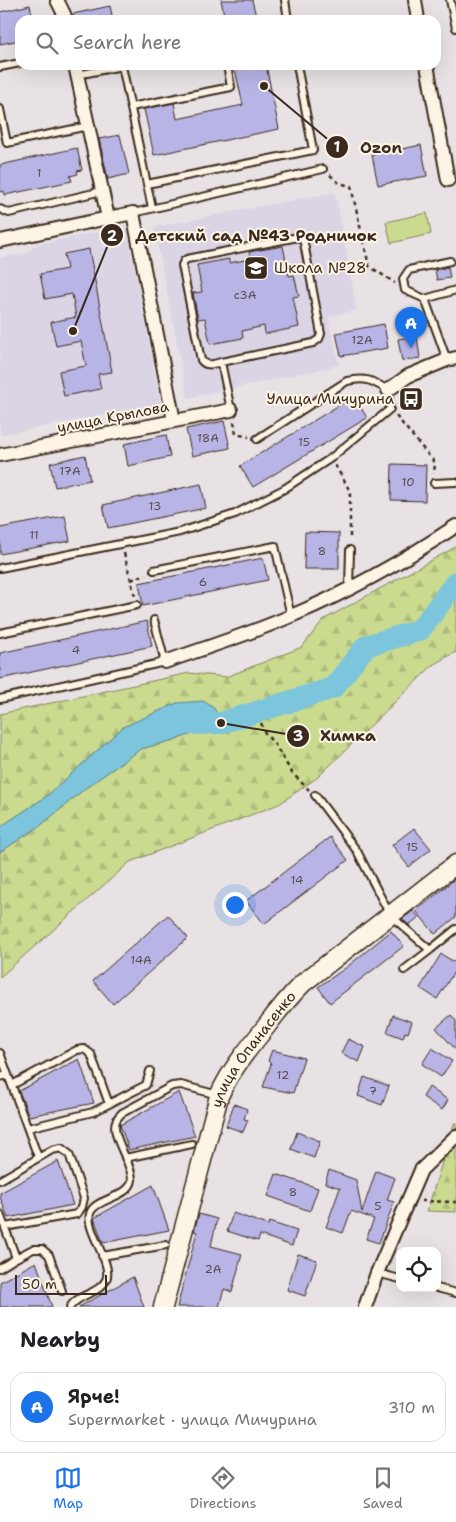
<!DOCTYPE html>
<html lang="en">
<head>
<meta charset="utf-8">
<style>
  body { margin:0; font-family:"Shantell Sans",sans-serif; background:#f2f2f2; color:#202124 }
  .controls { position:absolute; right:15px; bottom:15px; display:grid; overflow:hidden; border-radius:10px; box-shadow:0 5px 20px #0002 }
  .controls button { width:45px; height:45px; display:grid; place-items:center; padding:0; border:0; border-bottom:1px solid #e0e0e0; background:#fff; color:#202124; font:25px sans-serif }
  .scale { position:absolute; left:15px; bottom:12px; width:92px; box-sizing:border-box; padding-left:5px; border:2px solid #3b2a1e; border-top:0; font-size:14px; line-height:18px; white-space:nowrap; color:#3b2a1e; -webkit-text-stroke:4px #fcf5e5; paint-order:stroke }
  .you { position:absolute; left:234px; top:904px; width:18px; height:18px; margin:-12px; border:4px solid #fff; border-radius:50%; background:#1a73e8; box-shadow:0 0 0 8px #1a73e833 }
  .badge { display:grid; place-items:center; width:32px; height:32px; border-radius:50%; background:#1a73e8; color:#fff; font-size:16px; font-weight:700 }
  .pin { position:absolute; translate:-50% -41px; filter:drop-shadow(0 1px 2px #0008) }
  .pin::after { content:''; position:absolute; top:26px; width:18px; height:15px; background:inherit; clip-path:polygon(0 0,100% 0,50% 100%) }
  .list { margin:0; padding:0; list-style:none }
  h2 { display:flex; justify-content:space-between; align-items:center; height:65px; margin:0; padding:0 20px; font-size:21px }
  h2 small { font-size:16px; font-weight:400; color:#757577 }
  .list li { display:grid; grid-template-columns:32px 1fr auto; gap:15px; align-items:center; box-sizing:border-box; height:70px; margin:0 10px 10px; padding:0 10px; border:1px solid #e0e0e0; border-radius:15px }
  .list b { display:block; font-size:19px; white-space:nowrap }
  .list p { margin:0; font-size:16px; white-space:nowrap; color:#757577 }
  .list em { font-size:16px; font-style:normal; color:#757577 }
  .icon { flex:none; width:28px; height:28px; fill:none; stroke:currentColor; stroke-width:2; stroke-linecap:round; stroke-linejoin:round }
  .map { position:relative; flex:none; width:456px; height:1307px; overflow:hidden }
  .search { position:absolute; background:#fff; box-shadow:0 5px 20px #0002; left:15px; right:15px; top:15px; height:55px; display:flex; align-items:center; gap:12px; box-sizing:border-box; padding:0 18px; border-radius:15px; color:#757577; font-size:19px }
  .sheet { height:145px; background:#fff }
  nav { display:flex; justify-content:space-around; align-items:center; box-sizing:border-box; height:70px; border-top:1px solid #e0e0e0; background:#fff; font-size:14px; color:#757577 }
  nav a { display:grid; justify-items:center; gap:2px }
  nav .on { color:#1a73e8 }
  .map>svg:first-child { display:block }
</style>
</head>
<body>
<div class="map">
<svg width="456" height="1307" viewBox="0 0 456 1307">
  <defs>
    <pattern id="forest-firs" width="22" height="20" patternUnits="userSpaceOnUse" patternTransform="scale(1.25)"><rect width="22" height="20" fill="#cadb8f"/><path d="M5 1l3.5 6h-7zM16 11l3.5 6h-7z" fill="#aebc7b"/></pattern>
  </defs>
  <rect width="100%" height="100%" fill="#e8e2e5"/>
  <filter id="ink" filterUnits="userSpaceOnUse"><feTurbulence type="fractalNoise" baseFrequency=".02" numOctaves="2"/><feDisplacementMap in="SourceGraphic" scale="10" xChannelSelector="R" yChannelSelector="G"/><feConvolveMatrix kernelMatrix="1 2 1 2 8 2 1 2 1" color-interpolation-filters="sRGB"/></filter>
  <g filter="url(#ink)">
    <path fill="#dad4e5" d="M335,192l22,118 -29,7 11,48 -151,33 -34,-171z
      M126,226l35,178 -161,31v-177l27,-5 8,-8z"/>
    <path fill="url(#forest-firs)" stroke="#828256" d="M456,545v107l-22,12 -116,113 -39,27 -149,58 -130,115v-125l40,-26 47,-39 54,-38 33,-9 47,-16 -44,-21 -54,24 -76,69 -47,31v-113l189,-41 37,4 76,-30 21,-27 129,-71z
      M456,1122v90l-29,-1 27,-87z"/>
    <path fill="#cadb8f" stroke="#828256" d="M427,213l4,21 -40,9 -5,-21z"/>
    <path fill="#7cc5dc" stroke="#628790" d="M203,701l11,7 7,15 -9,5 -38,12 -33,9 -54,38 -47,39 -40,26v-25l47,-31 76,-69 54,-24z"/>
    <g fill="none" stroke-linecap="round" stroke-linejoin="round">
      <path stroke="#7cc5dc" stroke-width="22" d="M191,724l30,-1 112,-35 33,-42 54,-16 36,-48"/>
    </g>
    <path fill="#b8b4e6" stroke="#3b2a1e" d="M221,0h31l5,20h-32z
      M30,5l3,15h-13v20l-20,4v-32z
      M110,6l3,14h-39l-1,-6z
      M234,65h32l13,64 -125,26 -10,-46 30,-6 3,16 66,-14z
      M120,135l9,39 -21,5 -9,-40z
      M421,145l6,31 -49,9 -6,-30z
      M77,148l5,22 -5,1 1,3 -8,2 2,5 -67,14 -1,-4 -4,1v-27z
      M283,246l6,30 5,-1 5,21 -6,1 6,30 -34,7 -1,-8 -22,5 1,7 -33,6 -5,-26 -7,1 -5,-26 9,-1 -5,-27 32,-6v4l22,-4 -2,-7z
      M89,249l23,123 -14,2 3,15 -37,7 -5,-25 27,-5 -5,-25 -25,5 -5,-24 25,-5 -4,-23 -27,5 -5,-25 27,-5 -3,-15z
      M448,267l2,11 -13,2 -2,-10z
      M384,324l4,24 -47,8 -5,-23z
      M417,336l3,22 -18,3 -4,-22z
      M354,396l13,22 -114,69 -13,-21z
      M224,421l6,27 -38,8 -6,-27z
      M166,435l4,22 -42,9 -4,-22z
      M85,455l5,25 -35,7 -5,-24z
      M392,464l34,1 -1,36 -34,-1z
      M201,484l5,24 -98,20 -5,-23z
      M65,516l5,25 -70,13v-26z
      M305,532l34,1v36h-35z
      M263,558l5,22 -125,26 -4,-23z
      M147,621l5,25 -152,33v-26z
      M414,828l17,21 -22,18 -17,-22z
      M330,837l18,23 -84,64 -18,-23z
      M456,878v39l-21,17 -19,-23z
      M413,911l6,6 -10,8 -7,-6z
      M168,915l20,23 -75,66 -20,-23z
      M391,931l13,15 -74,57 -12,-16 29,-20z
      M441,954l15,9v6l-19,30 -17,-11z
      M393,1015l19,7 -4,11 -3,-1 -2,6 -16,-6z
      M451,1015l5,6v29l-20,-22z
      M348,1039l17,8 -6,15 -18,-9z
      M432,1048l20,13 -11,16 -19,-13z
      M272,1050l32,8 -11,35 -30,-6 8,-23 -3,-3z
      M79,1059l15,44 -65,13 -10,-25z
      M364,1077l25,9 -7,19 -24,-9z
      M429,1087l19,13 -6,10 -19,-13z
      M179,1092l16,44 -66,14 -9,-25z
      M234,1104l13,5 -3,10 4,1 -5,12 -17,-6z
      M297,1132l23,9 -6,17 -23,-9z
      M58,1161l15,44 -65,13 -8,-21v-4z
      M329,1170l27,10 6,32 14,-41 19,7 -8,22 7,2 -15,41 -13,-4 8,-20 -23,-8 -8,22 -17,-6 14,-39 -15,-5z
      M276,1174l42,14 -8,23 -42,-15z
      M153,1185l16,45 -66,13 -9,-25z
      M233,1213l35,12 1,-3 28,9 -5,15 -32,-11 -2,6 -31,-10z
      M199,1214l18,5 -6,27 31,8 -10,38 -8,-3 -5,18h-42l20,-75 -3,-1z
      M298,1254l19,6 -12,36 -18,-6z
      M36,1262l16,45h-52v-25z
      M133,1277l11,30h-65z"/>
    <g fill="none" stroke-linecap="round" stroke-linejoin="round">
      <defs>
        <path id="lane" d="M285,0l3,20
          M450,0l6,28
          M0,67l20,-4
          M77,75l45,-9 30,142
          M131,107l100,-20 -4,-22
          M0,109l7,34 81,-17
          M147,184l166,-34 -16,-85
          M0,209l9,4 93,-22
          M133,213l190,-44
          M450,261l-41,9 -6,9 2,11 20,9 31,-9
          M425,299l22,61
          M221,362c-8,2 -15,5 -20,-2l-19,-95 2,-4 3,-2 111,-22 4,2 2,4 17,91 -2,5 -6,4 -92,19 10,48
          M434,483l22,-1
          M0,568l180,-36 55,-18 49,-25 47,-31 59,-49 -2,-19c-17,-10 -22,-13 -41,-9l-90,58
          M154,570l121,-24 16,70
          M349,588l1,-38
          M0,633l137,-28
          M0,699l165,-37 -11,-42
          M315,795l42,56 33,64 40,35 26,-21
          M404,970l26,-20
          M0,1053l38,104
          M0,1077l8,-2
          M12,1085l65,-35 7,-1 7,5 18,50
          M28,1128l65,-16 53,-27 4,-14
          M125,1158l67,-14
          M0,1180l52,-30 9,-2 8,6 15,44 -2,9 -5,7 -72,13
          M0,1214l16,44 -16,10
          M102,1256l64,-11
          M16,1258l17,-9h9l7,6 13,36
          M377,1273l23,6
          M437,1288l19,5
          M70,1307c8,-13 29,-13 36,-27 8,-17 -24,-53 -15,-69 7,-13 39,-14 41,-31 1,-16 -24,-47 -15,-61 1,-2 3,-4 5,-6l50,-27 9,-1 37,10"/>
        <path id="street" d="M57,0l7,14 2,6
          M415,0l3,20
          M75,65l33,153 25,-5 41,208
          M427,65l21,115
          M0,241l108,-23
          M388,390l20,-14 39,-16 9,-2
          M0,455l231,-45
          M165,662c42,-15 85,-28 126,-46 57,-24 114,-56 165,-90
          M365,1307l12,-34 44,-103 35,-34"/>
        <g id="secondary">
          <path id="s1" d="M163,1307l56,-211c11,-25 29,-47 46,-68 12,-16 24,-31 38,-45l153,-119"/>
        </g>
      </defs>
      <use href="#lane" stroke="#3b2a1e" stroke-width="10"/>
      <use href="#street" stroke="#3b2a1e" stroke-width="16"/>
      <use href="#secondary" stroke="#3b2a1e" stroke-width="21"/>
      <path stroke="#3b2a1e" stroke-width="2.5" stroke-dasharray="4 4" stroke-linecap="butt" d="M330,175l9,8 12,3 18,80 26,17
        M396,416l39,47 -1,11
        M234,422l2,12 13,3
        M335,465l15,26v50
        M124,553l11,43
        M131,580l15,-6
        M261,723l4,10 10,12 17,28 17,17
        M421,1201l35,1"/>
      <use href="#lane" stroke="#fcf5e5" stroke-width="6"/>
      <use href="#street" stroke="#fcf5e5" stroke-width="12"/>
      <use href="#secondary" stroke="#fcf5e5" stroke-width="18"/>
    </g>
  </g>
  <defs>
    <symbol id="school-square" viewBox="-11 -11 22 22"><rect x="-9" y="-9" width="18" height="18" rx="4" fill="#3b2a1e" stroke="#fcf5e5"/><path d="M0-5L7-2L0 1L-7-2ZM-4 1L0 2.5L4 1V4Q0 6-4 4Z" fill="#fff"/></symbol>
    <symbol id="bus-square" viewBox="-11 -11 22 22"><rect x="-9" y="-9" width="18" height="18" rx="4" fill="#3b2a1e" stroke="#fcf5e5"/><path d="M-5-6H5V4H4V6H2V4H-2V6H-4V4H-5ZM-3.5-4V0h7V-4ZM-3.5 1.2v1.5H-2V1.2ZM2 1.2v1.5H3.5V1.2Z" fill="#fff"/></symbol>
  </defs>
  <g fill-rule="evenodd">
    <use href="#school-square" x="242" y="254" width="28" height="28"/>
    <use href="#bus-square" x="397" y="385" width="28" height="28"/>
  </g>
  <g text-anchor="middle" stroke-width="4" stroke-linejoin="round" paint-order="stroke">
    <g font-size="12" fill="#5a4c50">
      <text x="39" y="177">1</text>
      <text x="245" y="299">с3А</text>
      <text x="362" y="344">12А</text>
      <text x="208" y="442">18А</text>
      <text x="304" y="446">15</text>
      <text x="70" y="475">17А</text>
      <text x="408" y="486">10</text>
      <text x="155" y="510">13</text>
      <text x="34" y="539">11</text>
      <text x="322" y="555">8</text>
      <text x="203" y="586">6</text>
      <text x="76" y="654">4</text>
      <text x="412" y="851">15</text>
      <text x="297" y="884">14</text>
      <text x="141" y="964">14А</text>
      <text x="283" y="1079">12</text>
      <text x="373" y="1095">7</text>
      <text x="293" y="1196">8</text>
      <text x="378" y="1210">5</text>
      <text x="213" y="1273">2А</text>
    </g>
    <g font-size="15" fill="#3b2a1e" stroke="#fcf5e5" text-anchor="start">
      <text x="274" y="273">Школа №28</text>
      <text x="394" y="404" text-anchor="end">Улица Мичурина</text>
    </g>
    <g font-size="15" fill="#3b2a1e" stroke="#fcf5e5">
      <text transform="translate(113 417) rotate(-11)" y="5">улица Крылова</text>
      <text dy="5" stroke="none"><textPath href="#s1" startOffset="276">улица Опанасенко</textPath></text>
    </g>
  </g>
  <path fill="none" stroke="#3b2a1e" stroke-width="2" d="M264 86L337 147M73 331L112 235M221 723L298 736"/>
  <g fill="#3b2a1e" stroke="#fcf5e5" stroke-width="2">
    <circle cx="264" cy="86" r="5"/>
    <circle cx="73" cy="331" r="5"/>
    <circle cx="221" cy="723" r="5"/>
    <circle cx="337" cy="147" r="12"/>
    <circle cx="112" cy="235" r="12"/>
    <circle cx="298" cy="736" r="12"/>
  </g>
  <g font-size="15" text-anchor="middle" font-weight="bold" fill="#fff">
    <text x="337" y="152">1</text>
    <text x="112" y="241">2</text>
    <text x="298" y="741">3</text>
  </g>
  <g font-size="16" text-anchor="middle" font-weight="bold" fill="#3b2a1e" stroke="#fcf5e5" stroke-width="4" stroke-linejoin="round" paint-order="stroke">
    <text x="381" y="153">Ozon</text>
    <text x="256" y="241">Детский сад №43 Родничок</text>
    <text x="348" y="741">Химка</text>
  </g>
</svg>
<div class="controls">
<button><svg class="icon" aria-label="locate" viewBox="0 0 24 24"><circle cx="12" cy="12" r="6"/><path d="M12 2v4M12 18v4M2 12h4M18 12h4"/></svg></button>
</div>
<div class="scale">50 m</div>
<div class="you"></div>
<div class="pin badge" style="left:411px;top:348px">A</div>
<div class="search"><svg class="icon" aria-label="search" viewBox="0 0 24 24"><circle cx="10" cy="10" r="6"/><path d="M15 15l6 6"/></svg>Search here</div>
</div>
<section class="sheet">
<h2>Nearby<small></small></h2>
<ul class="list">
<li><span class="badge">A</span><div><b>Ярче!</b><p>Supermarket · улица Мичурина</p></div><em>310 m</em></li>
</ul>
</section>
<nav>
<a class="on"><svg class="icon" aria-label="map" viewBox="0 0 24 24"><path d="M3 6l6-2 6 2 6-2v14l-6 2-6-2-6 2zM9 4v14M15 6v14"/></svg>Map</a>
<a><svg class="icon" aria-label="directions" viewBox="0 0 24 24"><path d="M12 3l9 9-9 9-9-9zM9 14v-3h6M13 9l2 2-2 2"/></svg>Directions</a>
<a><svg class="icon" aria-label="saved" viewBox="0 0 24 24"><path d="M7 4h10v16l-5-4-5 4z"/></svg>Saved</a>
</nav>
</body>
</html>
